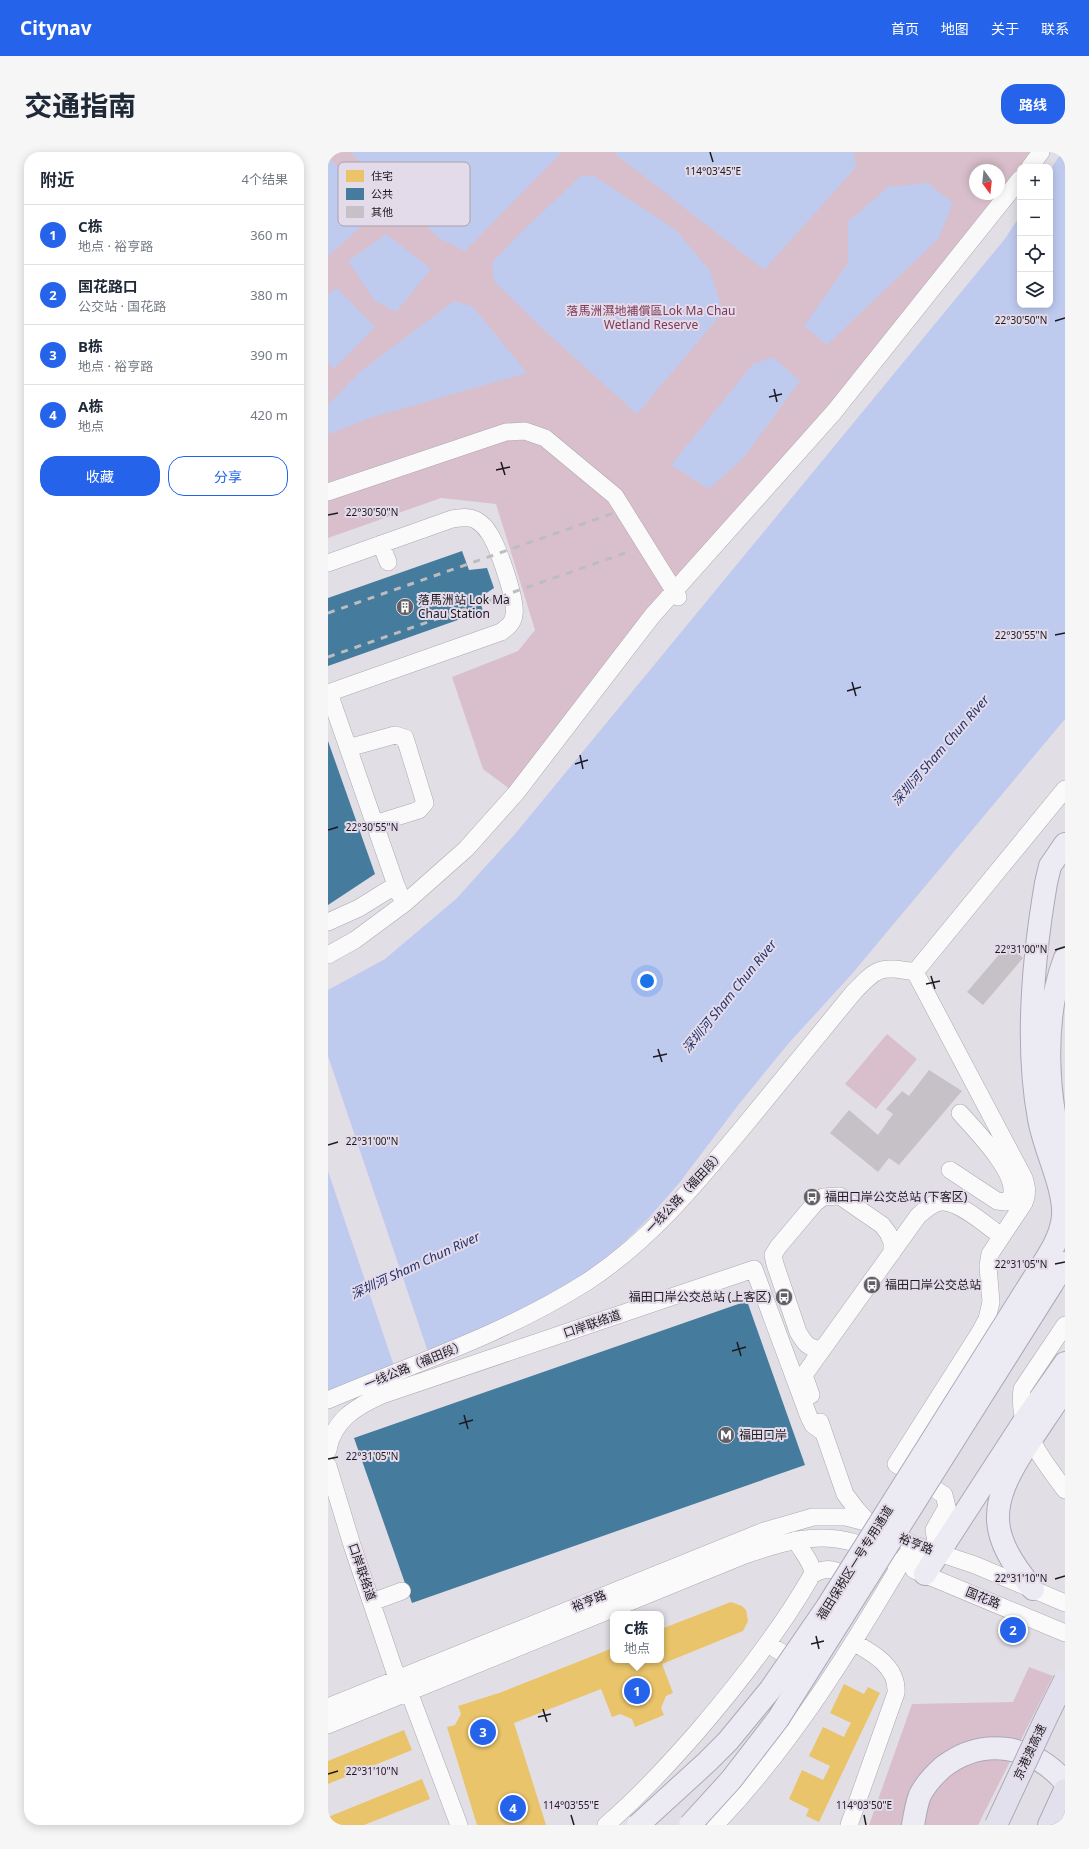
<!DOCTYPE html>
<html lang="zh">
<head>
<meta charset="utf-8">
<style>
  body { margin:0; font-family:"Noto Sans","Noto Sans SC",sans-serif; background:#f6f6f7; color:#1f2937 }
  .controls { position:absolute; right:12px; top:12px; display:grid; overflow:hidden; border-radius:8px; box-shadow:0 2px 10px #0003 }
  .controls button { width:36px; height:36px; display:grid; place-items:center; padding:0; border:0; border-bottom:1px solid #e0e1e3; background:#fff; color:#1f2937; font:20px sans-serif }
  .compass { position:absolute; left:641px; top:12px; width:36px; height:36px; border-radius:50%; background:#fff; box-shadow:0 2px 10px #0003; rotate:165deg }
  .you { position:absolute; left:319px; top:829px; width:14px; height:14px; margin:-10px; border:3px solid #fff; border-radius:50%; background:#1a73e8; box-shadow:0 0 0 6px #1a73e833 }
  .badge { display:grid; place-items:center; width:26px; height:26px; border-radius:50%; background:#2563eb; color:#fff; font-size:13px; font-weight:700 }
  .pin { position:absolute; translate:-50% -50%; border:2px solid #fff; box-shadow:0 1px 4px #0006 }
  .popup { position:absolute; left:282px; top:1459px; width:54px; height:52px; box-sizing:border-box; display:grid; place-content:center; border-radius:8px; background:#fff; filter:drop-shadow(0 1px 3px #0005); font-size:13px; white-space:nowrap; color:#747a83 }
  .popup b { font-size:15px; color:#1f2937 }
  .popup::after { content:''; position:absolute; left:50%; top:100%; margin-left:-8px; border:8px solid transparent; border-top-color:#fff }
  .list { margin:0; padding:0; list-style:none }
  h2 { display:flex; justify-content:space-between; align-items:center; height:52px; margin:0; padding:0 16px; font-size:17px }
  h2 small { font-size:13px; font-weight:400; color:#747a83 }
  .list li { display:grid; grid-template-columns:26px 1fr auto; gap:12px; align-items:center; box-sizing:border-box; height:60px; padding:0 16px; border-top:1px solid #e0e1e3 }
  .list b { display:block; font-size:15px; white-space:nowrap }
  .list p { margin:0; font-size:13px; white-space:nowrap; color:#747a83 }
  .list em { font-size:13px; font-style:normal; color:#747a83 }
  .actions { display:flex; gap:8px; padding:12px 16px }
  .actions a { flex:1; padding:9px 0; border:1px solid #2563eb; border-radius:16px; text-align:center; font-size:14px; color:#2563eb }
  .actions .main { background:#2563eb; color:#fff }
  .icon { flex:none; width:22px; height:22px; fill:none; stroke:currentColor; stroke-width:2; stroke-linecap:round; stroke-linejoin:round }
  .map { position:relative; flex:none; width:737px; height:1673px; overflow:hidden; border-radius:16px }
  header { display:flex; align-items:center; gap:24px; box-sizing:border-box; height:56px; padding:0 20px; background:#2563eb; color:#fff }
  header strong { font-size:19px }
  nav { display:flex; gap:22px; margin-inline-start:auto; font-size:14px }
  .intro { display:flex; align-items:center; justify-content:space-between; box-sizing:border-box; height:96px; padding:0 24px }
  h1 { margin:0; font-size:28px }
  .button { padding:10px 18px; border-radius:16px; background:#2563eb; color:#fff; font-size:14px; font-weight:700 }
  main { display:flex; gap:24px; padding:0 24px }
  aside { flex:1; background:#fff; border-radius:16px; box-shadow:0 2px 10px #0003 }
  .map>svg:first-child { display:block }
</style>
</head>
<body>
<header>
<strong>Citynav</strong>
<nav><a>首页</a><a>地图</a><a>关于</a><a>联系</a></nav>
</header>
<div class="intro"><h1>交通指南</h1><a class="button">路线</a></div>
<main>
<aside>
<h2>附近<small>4个结果</small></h2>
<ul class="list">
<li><span class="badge">1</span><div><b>C栋</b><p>地点 · 裕亨路</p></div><em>360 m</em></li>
<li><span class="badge">2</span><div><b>国花路口</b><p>公交站 · 国花路</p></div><em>380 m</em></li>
<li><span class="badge">3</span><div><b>B栋</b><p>地点 · 裕亨路</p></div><em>390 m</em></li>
<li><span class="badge">4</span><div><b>A栋</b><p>地点</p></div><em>420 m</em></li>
</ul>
<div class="actions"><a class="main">收藏</a><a>分享</a></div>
</aside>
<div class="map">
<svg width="737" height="1673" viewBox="0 0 737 1673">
  <rect width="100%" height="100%" fill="#e2dee6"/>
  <path fill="#d9bfcb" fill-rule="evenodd" d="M0,0h713l-12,15h-9v11l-509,612 -28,-21 -31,-92 66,-26 17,-21 -39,-126 -55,-6 -113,40zM647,18h24v24h-24z
    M559,882l30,25 -41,50 -31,-25z
    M701,1515l24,9 -75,149h-109l43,-121 101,-2z"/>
  <path fill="#bfcaef" d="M22,0h212l-97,99 -26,-13z
    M285,0h241l2,15 -92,103z
    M734,0h3v567l-214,256 -63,69 -49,60 -59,78 -33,38 -50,48 -83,47 -186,76v-401l57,-31 71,-60 59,-65 489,-594 16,-24v89h30v-135z
    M0,6l14,12 32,45 -46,41z
    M253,24h13l82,54 34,41 13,41 -86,102 -92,-83 -51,-50 -2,-18 29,-31z
    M600,31l25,20 -15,36 -111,106 -23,-19 44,-63v-41l40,-35z
    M58,82l45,35 -35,43 -21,-11 -27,-40z
    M9,136l38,39 -41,42 -6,-7v-68z
    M126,149l19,6 54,66 -157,45 -42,16v-29l34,-35z
    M445,205l27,24 -56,76 -35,32 -38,-24 82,-101z"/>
  <path fill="#e2dee6" d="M0,904l100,296 -34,14 -66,-195z"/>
  <path fill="#e9c46a" d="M403,1450l11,4 4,4 2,11 -5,10 -81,33 11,29 -7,3 -5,12 3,7 -29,12 -3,-8 -12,-5 -8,3 -11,-28 -87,34 32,102h-69l-30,-98 8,-2 6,-11 -3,-8 44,-14 111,-44v12h48v-31z
    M516,1532l20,10 4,-7 12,6 -61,129 -13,-6 3,-7 -20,-10 13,-29 21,10 7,-14 -21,-10 14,-29 21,10 3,-7 4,-7 -21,-10z
    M76,1578l8,20 -84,34v-23z
    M94,1627l8,20 -66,26h-36v-8z"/>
  <path fill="#457b9d" d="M134,399l7,19 18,-2 7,20 -15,10 4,13 -155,55v-68z
    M0,589l47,133 -47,31z
    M419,1149l58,164 -393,138 -58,-165z"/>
  <path fill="#c5c1c7" d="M680,792l15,14 -40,47 -16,-13z
    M601,918l33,21 -63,74 -10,-7 -11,14 -48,-39 19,-23 29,25 15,-21 -7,-5 16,-18 7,5z"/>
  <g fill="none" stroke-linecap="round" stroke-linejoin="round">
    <defs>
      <path id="minor" d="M702,15l11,-15
        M0,340l178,-60 19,-1 20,7 70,58 63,101
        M53,392l7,18
        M0,411l124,-44c8,-1 16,-3 24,1 5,3 10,8 13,13 9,13 28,68 25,82 -1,8 -6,12 -13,17l-173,61
        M1,541l67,192
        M20,596l47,-13 10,3 20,65 -6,7 -45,14
        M0,770l31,-14 37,-23 4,10
        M0,803l27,-15 50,-37 61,-54 50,-56 136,-177 182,-204 186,-233
        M587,820l150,-183
        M622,1018l47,31 9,1c3,-3 6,-6 6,-10 2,-23 -37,-62 -52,-79
        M737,1173l-43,64c-5,40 20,70 43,101
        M494,1198c-14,-2 -17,-6 -24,-18l-23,-68 -2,-9 5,-8 37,-44 8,-6 17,-1 42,29 6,8 4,9v11
        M483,1243l-7,-20 114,-159c6,-5 15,-14 24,-14 17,-1 45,24 59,34
        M0,1248c88,-37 176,-66 257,-117 64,-41 112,-100 160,-158 36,-44 72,-88 108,-132 25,-26 26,-27 62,-21l109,206c3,9 4,16 0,25l-34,51 -2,12 3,36 -4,17 -7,13 -84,132 48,31 3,12 -13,23 4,23
        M492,1270l25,72 12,16 12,13
        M0,1298c5,-30 29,-44 54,-55l372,-126 55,148 4,8 10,7
        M0,1314l24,79 45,133
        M586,1418l151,63
        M484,1423c18,-12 28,-2 44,7
        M44,1450l30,-11
        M440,1492l33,21
        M81,1540l50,133
        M0,1555l436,-176 49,-14h33l23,6 43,21 63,21 90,38
        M0,1573l417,-170c38,-13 71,-24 111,-12 15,4 30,15 44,22l38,-12
        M278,1673c33,-28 63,-61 91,-93 42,-49 83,-101 115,-157 3,-10 -12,-25 -16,-35
        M387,1673c77,-80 135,-175 191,-270
        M521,1673l47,-132c2,-26 -23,-40 -43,-51"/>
      <path id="major" d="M737,806c-23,61 -19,140 0,202
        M709,1121c11,-17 24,-35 26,-57 2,-28 -19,-67 -24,-97 -14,-76 -6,-160 7,-236l4,-17 15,-22
        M724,1132l13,-21
        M597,1422l98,-151 42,-60
        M705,1437c-46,-55 -45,-84 -7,-142 13,-19 26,-39 39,-58
        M585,1673c2,-10 3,-20 7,-30 5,-10 14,-20 23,-28 40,-31 90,-22 122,15"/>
      <path id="highway" d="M721,1673l16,-35"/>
    </defs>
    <use href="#minor" stroke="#aca8ae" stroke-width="18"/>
    <use href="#major" stroke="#ada8b9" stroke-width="24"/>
    <use href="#highway" stroke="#ada8b9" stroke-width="24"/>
    <use href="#minor" stroke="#fbfafb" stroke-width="17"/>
    <use href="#major" stroke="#eceaf3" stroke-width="22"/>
    <use href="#highway" stroke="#e2e0ec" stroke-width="22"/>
    <path stroke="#bdbcbe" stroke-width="3" stroke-dasharray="7 7" stroke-linecap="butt" d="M0,461l286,-100
      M0,505l300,-105"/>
    <defs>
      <path id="major-bridge" d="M310,1673l69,-63 21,-21 42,-51 57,-83 210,-334
        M362,1673l41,-45 47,-61 274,-435"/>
      <path id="highway-bridge" d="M668,1673l51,-109 18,-36"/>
    </defs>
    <use href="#major-bridge" stroke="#ada8b9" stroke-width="24" stroke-linecap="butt"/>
    <use href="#highway-bridge" stroke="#ada8b9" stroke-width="24" stroke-linecap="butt"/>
    <use href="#major-bridge" stroke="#eceaf3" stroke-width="22"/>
    <use href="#highway-bridge" stroke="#e2e0ec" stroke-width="22"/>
  </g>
  <path fill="none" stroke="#1d1a1f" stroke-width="1.5" d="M382,0l3,10M727,169l10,-3M446,237l3,13M441,245l13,-3M173,310l4,13M168,318l14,-3M0,363l10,-2M727,483l10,-2M524,530l4,14M519,539l14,-4M252,603l3,14M247,612l13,-4M0,678l10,-3M727,798l10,-3M603,824l4,13M598,832l14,-3M330,897l4,13M325,905l14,-3M0,993l10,-3M727,1112l10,-2M409,1190l4,14M404,1199l14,-4M136,1263l4,14M131,1272l14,-4M0,1307l10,-2M727,1427l10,-3M488,1484l3,13M483,1492l13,-3M215,1557l4,13M210,1565l13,-3M0,1622l10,-3M243,1663l3,10M536,1663l2,10"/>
  <defs>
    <symbol id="building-disc" viewBox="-11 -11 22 22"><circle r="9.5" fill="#625f65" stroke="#e3dbe9"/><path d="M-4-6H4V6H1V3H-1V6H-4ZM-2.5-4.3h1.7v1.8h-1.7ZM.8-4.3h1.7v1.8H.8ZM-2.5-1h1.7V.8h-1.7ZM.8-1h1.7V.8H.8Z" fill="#fff"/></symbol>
    <symbol id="bus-disc" viewBox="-11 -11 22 22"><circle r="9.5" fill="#625f65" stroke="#e3dbe9"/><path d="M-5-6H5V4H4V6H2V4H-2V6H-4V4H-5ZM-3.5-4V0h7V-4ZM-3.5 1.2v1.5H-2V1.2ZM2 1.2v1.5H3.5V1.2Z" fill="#fff"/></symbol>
    <symbol id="metro-disc" viewBox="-11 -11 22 22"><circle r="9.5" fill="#625f65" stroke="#e3dbe9"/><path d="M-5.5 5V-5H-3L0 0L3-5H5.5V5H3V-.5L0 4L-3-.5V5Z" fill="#fff"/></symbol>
  </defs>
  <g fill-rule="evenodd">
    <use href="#building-disc" x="67" y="445" width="20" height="20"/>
    <use href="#bus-disc" x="474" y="1035" width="20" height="20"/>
    <use href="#bus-disc" x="534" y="1123" width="20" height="20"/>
    <use href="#bus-disc" x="446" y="1135" width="20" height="20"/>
    <use href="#metro-disc" x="388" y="1273" width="20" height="20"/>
  </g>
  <g text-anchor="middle" stroke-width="4" stroke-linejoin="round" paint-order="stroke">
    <g font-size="12" fill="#7f3857" stroke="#e3dbe9">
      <text x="323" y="163">落馬洲濕地補償區Lok Ma Chau<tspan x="323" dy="14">Wetland Reserve</tspan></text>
    </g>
    <g font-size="12" fill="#1d1a1f" stroke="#e3dbe9" text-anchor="start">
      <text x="90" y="452">落馬洲站 Lok Ma<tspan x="90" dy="14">Chau Station</tspan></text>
      <text x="497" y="1049">福田口岸公交总站 (下客区)</text>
      <text x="557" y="1137">福田口岸公交总站</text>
      <text x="443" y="1149" text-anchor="end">福田口岸公交总站 (上客区)</text>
      <text x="411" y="1287">福田口岸</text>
    </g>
    <g font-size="12" fill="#1d1a1f" stroke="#e3dbe9">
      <text transform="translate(357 1040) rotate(-47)" y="4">一线公路（福田段）</text>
      <text transform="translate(264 1172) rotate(-19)" y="4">口岸联络道</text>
      <text transform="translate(87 1213) rotate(-22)" y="4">一线公路（福田段）</text>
      <text transform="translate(588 1392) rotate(22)" y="4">裕亨路</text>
      <text transform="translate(527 1411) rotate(-58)" y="4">福田保税区一号专用通道</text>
      <text transform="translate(34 1420) rotate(71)" y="4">口岸联络道</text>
      <text transform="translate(655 1446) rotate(22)" y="4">国花路</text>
      <text transform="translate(261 1449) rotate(-22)" y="4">裕亨路</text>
      <text transform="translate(702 1600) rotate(-65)" y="4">京港澳高速</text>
    </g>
    <g font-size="13" font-style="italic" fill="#24336d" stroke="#e3dbe9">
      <text transform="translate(612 598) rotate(-49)" y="5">深圳河 Sham Chun River</text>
      <text transform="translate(401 844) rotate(-51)" y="5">深圳河 Sham Chun River</text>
      <text transform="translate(87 1113) rotate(-25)" y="5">深圳河 Sham Chun River</text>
    </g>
  </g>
  <rect x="10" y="10" width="132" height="64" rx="6" fill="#e3dbe9" stroke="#a8a1ac" stroke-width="1"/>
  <rect x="18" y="18" width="18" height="12" fill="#e9c46a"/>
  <rect x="18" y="36" width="18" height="12" fill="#457b9d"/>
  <rect x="18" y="54" width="18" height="12" fill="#c5c1c7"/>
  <g font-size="11" fill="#1d1a1f">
    <text x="43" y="28">住宅</text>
    <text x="43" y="46">公共</text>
    <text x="43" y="64">其他</text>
  </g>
  <g font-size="10" text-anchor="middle" fill="#1d1a1f" stroke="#e3dbe9" stroke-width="4" stroke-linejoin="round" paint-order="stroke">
    <text x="385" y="23">114°03'45"E</text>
    <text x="693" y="172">22°30'50"N</text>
    <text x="44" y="364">22°30'50"N</text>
    <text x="693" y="487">22°30'55"N</text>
    <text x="44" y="679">22°30'55"N</text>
    <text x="693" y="801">22°31'00"N</text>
    <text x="44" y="993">22°31'00"N</text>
    <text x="693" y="1116">22°31'05"N</text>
    <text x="44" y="1308">22°31'05"N</text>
    <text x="693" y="1430">22°31'10"N</text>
    <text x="44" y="1623">22°31'10"N</text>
    <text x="243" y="1657">114°03'55"E</text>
    <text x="536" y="1657">114°03'50"E</text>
  </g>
</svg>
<div class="controls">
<button>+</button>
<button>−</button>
<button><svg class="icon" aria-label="locate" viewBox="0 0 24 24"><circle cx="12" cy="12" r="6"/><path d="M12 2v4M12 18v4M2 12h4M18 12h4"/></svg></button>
<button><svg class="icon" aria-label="layers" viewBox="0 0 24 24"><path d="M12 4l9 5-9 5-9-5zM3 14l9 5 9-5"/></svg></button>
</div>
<svg class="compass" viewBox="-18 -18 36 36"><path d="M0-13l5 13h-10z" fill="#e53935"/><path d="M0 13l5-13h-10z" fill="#747a83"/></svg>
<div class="you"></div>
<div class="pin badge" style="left:309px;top:1539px">1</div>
<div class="popup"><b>C栋</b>地点</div>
<div class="pin badge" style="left:685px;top:1478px">2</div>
<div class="pin badge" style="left:155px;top:1580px">3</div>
<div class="pin badge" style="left:185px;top:1656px">4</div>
</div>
</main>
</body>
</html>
